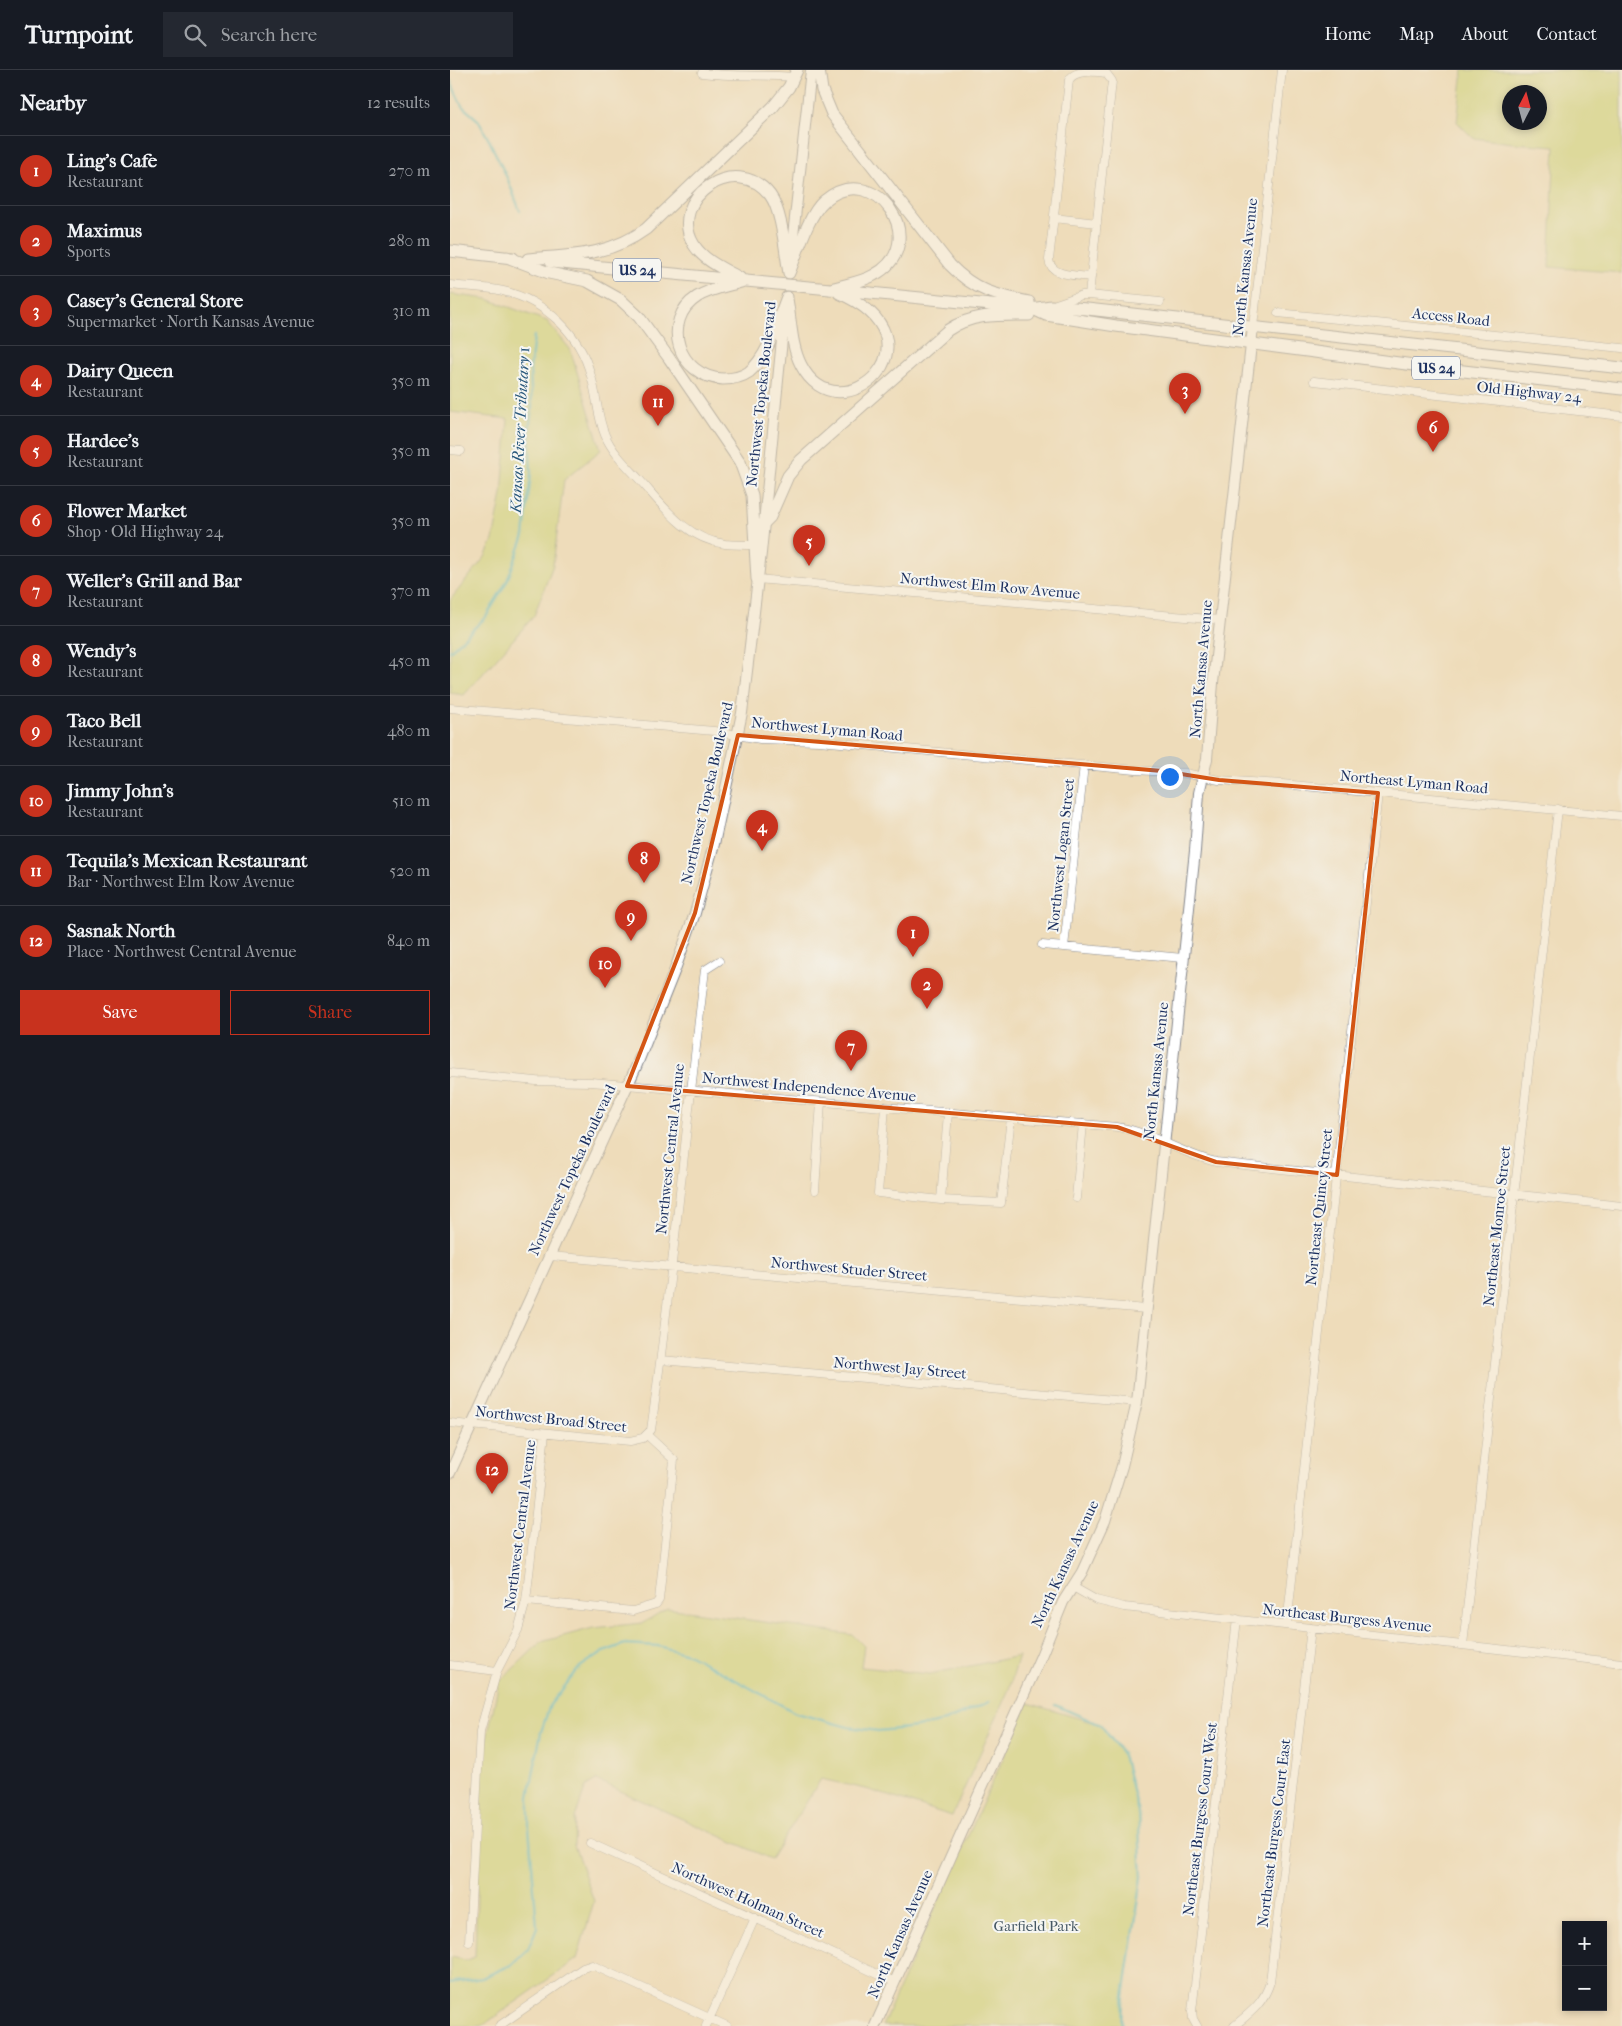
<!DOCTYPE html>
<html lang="en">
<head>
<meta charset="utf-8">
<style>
  body { margin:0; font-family:"IM FELL French Canon",serif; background:#242831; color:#f1f3f6 }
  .controls { position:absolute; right:15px; bottom:15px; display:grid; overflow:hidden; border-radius:0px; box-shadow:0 2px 8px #0003 }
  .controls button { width:45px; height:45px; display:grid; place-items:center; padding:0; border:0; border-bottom:1px solid #363941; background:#171b24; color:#f1f3f6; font:25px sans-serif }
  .compass { position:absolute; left:1052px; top:15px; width:45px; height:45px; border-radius:50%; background:#171b24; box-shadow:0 2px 8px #0003; rotate:6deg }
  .you { position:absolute; left:719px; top:706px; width:18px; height:18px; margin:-12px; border:4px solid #fff; border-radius:50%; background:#1a73e8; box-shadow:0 0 0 8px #1a73e833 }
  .badge { display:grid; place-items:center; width:32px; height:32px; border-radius:50%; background:#c8321e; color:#fff; font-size:16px; font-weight:700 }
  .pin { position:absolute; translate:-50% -41px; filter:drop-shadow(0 1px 2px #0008) }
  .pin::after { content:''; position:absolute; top:26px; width:18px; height:15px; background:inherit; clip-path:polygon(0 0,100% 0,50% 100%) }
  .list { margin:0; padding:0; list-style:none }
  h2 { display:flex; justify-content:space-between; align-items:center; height:65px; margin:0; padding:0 20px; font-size:21px }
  h2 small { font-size:16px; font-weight:400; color:#9ea1a6 }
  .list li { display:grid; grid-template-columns:32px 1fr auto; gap:15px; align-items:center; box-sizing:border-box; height:70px; padding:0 20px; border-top:1px solid #363941 }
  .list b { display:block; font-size:19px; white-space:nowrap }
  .list p { margin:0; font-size:16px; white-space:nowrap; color:#9ea1a6 }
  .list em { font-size:16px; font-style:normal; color:#9ea1a6 }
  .actions { display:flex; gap:10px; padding:15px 20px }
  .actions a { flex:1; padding:11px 0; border:1px solid #c8321e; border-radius:0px; text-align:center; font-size:18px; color:#c8321e }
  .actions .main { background:#c8321e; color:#fff }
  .icon { flex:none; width:28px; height:28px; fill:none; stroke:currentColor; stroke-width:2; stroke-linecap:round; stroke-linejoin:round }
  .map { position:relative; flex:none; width:1172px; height:1956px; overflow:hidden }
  header { display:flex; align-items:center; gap:30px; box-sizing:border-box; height:70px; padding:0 25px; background:#171b24; border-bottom:1px solid #363941 }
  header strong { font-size:24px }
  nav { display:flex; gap:28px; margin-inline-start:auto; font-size:18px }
  .search { width:350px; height:45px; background:#242831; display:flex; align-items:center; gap:12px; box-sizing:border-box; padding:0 18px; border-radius:0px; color:#9ea1a6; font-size:19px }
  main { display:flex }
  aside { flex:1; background:#171b24 }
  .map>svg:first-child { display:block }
</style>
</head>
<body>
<header>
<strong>Turnpoint</strong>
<div class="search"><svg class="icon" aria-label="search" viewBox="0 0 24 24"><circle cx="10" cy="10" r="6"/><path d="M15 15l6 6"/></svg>Search here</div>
<nav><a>Home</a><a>Map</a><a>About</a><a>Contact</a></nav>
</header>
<main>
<aside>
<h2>Nearby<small>12 results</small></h2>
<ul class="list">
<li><span class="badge">1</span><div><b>Ling's Cafe</b><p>Restaurant</p></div><em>270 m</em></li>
<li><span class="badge">2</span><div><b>Maximus</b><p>Sports</p></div><em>280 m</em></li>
<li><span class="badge">3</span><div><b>Casey's General Store</b><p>Supermarket · North Kansas Avenue</p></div><em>310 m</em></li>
<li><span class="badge">4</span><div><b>Dairy Queen</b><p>Restaurant</p></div><em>350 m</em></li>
<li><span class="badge">5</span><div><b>Hardee's</b><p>Restaurant</p></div><em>350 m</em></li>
<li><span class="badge">6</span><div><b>Flower Market</b><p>Shop · Old Highway 24</p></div><em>350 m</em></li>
<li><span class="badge">7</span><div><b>Weller's Grill and Bar</b><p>Restaurant</p></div><em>370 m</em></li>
<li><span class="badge">8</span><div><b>Wendy's</b><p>Restaurant</p></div><em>450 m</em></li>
<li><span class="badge">9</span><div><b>Taco Bell</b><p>Restaurant</p></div><em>480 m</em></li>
<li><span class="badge">10</span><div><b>Jimmy John's</b><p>Restaurant</p></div><em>510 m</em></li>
<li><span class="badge">11</span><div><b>Tequila’s Mexican Restaurant</b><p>Bar · Northwest Elm Row Avenue</p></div><em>520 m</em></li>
<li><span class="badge">12</span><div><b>Sasnak North</b><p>Place · Northwest Central Avenue</p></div><em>840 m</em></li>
</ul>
<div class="actions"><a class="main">Save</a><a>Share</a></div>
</aside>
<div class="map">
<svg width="1172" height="1956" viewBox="0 0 1172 1956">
  <rect width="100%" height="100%" fill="#f6f6f2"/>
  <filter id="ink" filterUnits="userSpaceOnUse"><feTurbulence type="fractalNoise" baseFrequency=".02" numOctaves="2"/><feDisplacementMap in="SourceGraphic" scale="10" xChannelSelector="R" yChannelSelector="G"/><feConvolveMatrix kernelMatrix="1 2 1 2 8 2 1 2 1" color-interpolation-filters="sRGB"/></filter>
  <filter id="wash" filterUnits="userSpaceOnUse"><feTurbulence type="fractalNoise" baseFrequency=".0096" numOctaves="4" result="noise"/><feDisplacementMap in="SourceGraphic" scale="20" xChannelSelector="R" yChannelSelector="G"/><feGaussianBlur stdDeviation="1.12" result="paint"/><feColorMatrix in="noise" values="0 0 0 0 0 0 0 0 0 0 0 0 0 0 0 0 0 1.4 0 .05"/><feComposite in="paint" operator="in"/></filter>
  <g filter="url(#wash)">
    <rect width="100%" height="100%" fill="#eedcba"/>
    <path fill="#c7d476" stroke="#71826a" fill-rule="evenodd" d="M1013,0h159v203l-73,-6 6,-121 -42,-3 -40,-5 -16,-16zM1090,22v30h-30v-30z
      M0,224l37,5 60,22 23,28 31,101 -37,30 -11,85 -19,51 -70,79 -14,-2v-93l35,-43 8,-17 9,-46 6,-75 -58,-7z
      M217,1538l186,27 11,11 -3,21 69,7 89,-18 -10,33 -57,127 -86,-27 -45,-10 -50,80 -175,-79 -10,6 -11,32 -1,27 20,56 -17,58 -95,67h-32v-69l16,3 9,-3 6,-191 18,-84 42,-40 52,-14 50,-5z
      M578,1633l73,22 22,30 15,57 4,65 -19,126 -1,23h-240z"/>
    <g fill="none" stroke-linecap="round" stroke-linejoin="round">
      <path stroke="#46b5be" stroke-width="2.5" d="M0,10l12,26 16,14 11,20 19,40 12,31
        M0,581l36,-34 21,-36 17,-45 7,-63 -2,-42 3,-24 -2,-38 4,-33
        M605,1635l46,20 22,30 15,57 4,65 -19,126 -1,23
        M0,1913l32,-5 29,-13 17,-16 9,-22 -8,-100v-30l12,-65 9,-27 30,-38 21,-14 24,-9 33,2 30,8 108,59 52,14 30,4 39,-4 28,-6 44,-19"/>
    </g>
  </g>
  <g filter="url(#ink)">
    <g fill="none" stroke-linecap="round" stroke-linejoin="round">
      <defs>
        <path id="minor" d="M252,3c31,4 61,1 92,4
          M604,148l43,5
          M0,215c17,2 36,2 53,6 42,10 77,42 88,85 6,19 6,40 14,59 7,17 22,31 34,44 25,28 47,60 86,65 11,1 23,1 34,1
          M639,225l23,-214 -6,-8c-12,-2 -31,-3 -37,7l-20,180c2,17 28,15 42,17
          M606,234l26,-9h7l71,7
          M828,243l344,35
          M803,257l29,-257
          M864,311l308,35
          M0,380l11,1
          M307,509l463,41
          M0,638l264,23 46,8 59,2 317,29 49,3 34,7 63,4 340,32
          M592,875l141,13
          M614,877l20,-182
          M0,1003l86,8 55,1 526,45c34,5 64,27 99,35l406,44
          M435,1037l-7,86 63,7 60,3 10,-85
          M365,1120l6,-88
          M626,1128l7,-74
          M491,1130l7,-87
          M100,1186l596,53
          M211,1290l476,42
          M0,1353l180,18 13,-3 8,-8c22,-153 35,-307 54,-460l14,-9
          M623,1517l23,13 28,7 498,56
          M76,1531l107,10 23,-7 3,-4 15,-140 -27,-25
          M837,1555l91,-832
          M1013,1575c34,-278 61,-557 95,-836
          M0,1595l47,6
          M140,1773l305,139
          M19,1872l11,-211 17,-60 21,-41 8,-29 19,-168
          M49,1956l84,-58 9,-3 135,61
          M256,1956l49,-108
          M747,1956l-4,-7 -1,-8 45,-392
          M784,1956c16,-13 30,-23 36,-44l41,-354"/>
        <path id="major" d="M340,194l21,-194
          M0,1403l186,-406 38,-95 21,-59 19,-69 28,-131 19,-160 24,-244
          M425,1956l166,-370 22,-54 19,-30 23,-51 17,-55 15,-64 58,-551 4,-58 8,-34 6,-76 40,-356"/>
        <path id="highway" d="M369,0l3,20 10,24 118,151c25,26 45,30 79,37
          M0,181l63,7
          M57,187l42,16 38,8 34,19 18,17 30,41 71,104 12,33 5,84
          M78,189c45,-4 81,-3 118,-30l127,-122 16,-20 8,-17
          M101,192l195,19
          M339,203c9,-21 19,-58 35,-72 50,-44 110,42 50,74 -12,7 -27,9 -40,13
          M290,208c-16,-9 -36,-17 -46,-33 -28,-46 42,-94 76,-50 12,16 15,56 19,78
          M291,212c-14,4 -32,7 -44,15 -36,23 -20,80 26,82 9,0 19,-2 26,-7 21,-18 28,-51 38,-75
          M380,219l201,20 20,-3 36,3 535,59
          M337,229c4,21 4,47 14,66 38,74 149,-24 38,-72
          M583,239l13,6 70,11 321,42 185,21
          M313,454l7,-7 18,-41 13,-16 147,-130c25,-17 52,-15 81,-15"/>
      </defs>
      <use href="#minor" stroke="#84868c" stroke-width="9"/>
      <use href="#major" stroke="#84868c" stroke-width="12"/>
      <use href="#highway" stroke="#84868c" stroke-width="13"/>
      <use href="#minor" stroke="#fff" stroke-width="8"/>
      <use href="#major" stroke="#fff" stroke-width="10"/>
      <use href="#highway" stroke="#fff" stroke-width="11"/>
      <defs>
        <path id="highway-bridge" d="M296,211l84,8"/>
      </defs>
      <use href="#highway-bridge" stroke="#84868c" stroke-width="13" stroke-linecap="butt"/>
      <use href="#highway-bridge" stroke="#fff" stroke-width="11"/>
    </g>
  </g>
  <path d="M0 0H1172V1956H0ZM288,665l424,36 57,9 159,13 -41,382 -121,-13 -99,-35 -490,-41 68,-173z" fill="#eedcba" fill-opacity=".55" fill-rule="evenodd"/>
  <path fill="none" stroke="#d45514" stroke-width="4" stroke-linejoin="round" d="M288,665l424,36 57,9 159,13 -41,382 -121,-13 -99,-35 -490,-41 68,-173z"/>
  <g text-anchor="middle" stroke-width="4" stroke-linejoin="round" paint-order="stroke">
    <g fill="#f6f6f2" stroke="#5d6b8a" stroke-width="1">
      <rect x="163" y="188.5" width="48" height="23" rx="4"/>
      <rect x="962" y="286.5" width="48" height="23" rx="4"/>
    </g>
    <g font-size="14" font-weight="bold" fill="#1b2f5e">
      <text x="187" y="205">US 24</text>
      <text x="986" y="303">US 24</text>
    </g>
    <g font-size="15" fill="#1b2f5e" stroke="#f6f6f2">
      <text transform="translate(795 197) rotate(-84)" y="5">North Kansas Avenue</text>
      <text transform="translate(1001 247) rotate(6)" y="5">Access Road</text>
      <text transform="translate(1079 322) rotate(6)" y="5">Old Highway 24</text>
      <text transform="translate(311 324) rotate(-84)" y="5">Northwest Topeka Boulevard</text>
      <text transform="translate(540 516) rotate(5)" y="5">Northwest Elm Row Avenue</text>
      <text transform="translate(751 599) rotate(-85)" y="5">North Kansas Avenue</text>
      <text transform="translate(377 659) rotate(5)" y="5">Northwest Lyman Road</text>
      <text transform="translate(964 712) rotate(5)" y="5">Northeast Lyman Road</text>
      <text transform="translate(257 723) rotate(-77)" y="5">Northwest Topeka Boulevard</text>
      <text transform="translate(611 785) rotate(-84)" y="5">Northwest Logan Street</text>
      <text transform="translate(706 1001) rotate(-84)" y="5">North Kansas Avenue</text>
      <text transform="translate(359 1017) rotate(5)" y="5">Northwest Independence Avenue</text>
      <text transform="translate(220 1079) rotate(-84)" y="5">Northwest Central Avenue</text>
      <text transform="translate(122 1100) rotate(-65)" y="5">Northwest Topeka Boulevard</text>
      <text transform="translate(869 1137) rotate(-84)" y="5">Northeast Quincy Street</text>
      <text transform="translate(1047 1156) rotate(-84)" y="5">Northeast Monroe Street</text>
      <text transform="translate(399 1199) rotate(5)" y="5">Northwest Studer Street</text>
      <text transform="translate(450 1298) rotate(5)" y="5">Northwest Jay Street</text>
      <text transform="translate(101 1349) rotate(6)" y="5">Northwest Broad Street</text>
      <text transform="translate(70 1455) rotate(-83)" y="5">Northwest Central Avenue</text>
      <text transform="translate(615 1494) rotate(-65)" y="5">North Kansas Avenue</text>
      <text transform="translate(897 1548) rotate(6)" y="5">Northeast Burgess Avenue</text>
      <text transform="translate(750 1749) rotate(-83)" y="5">Northeast Burgess Court West</text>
      <text transform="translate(824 1763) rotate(-83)" y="5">Northeast Burgess Court East</text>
      <text transform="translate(298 1830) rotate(24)" y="5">Northwest Holman Street</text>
      <text transform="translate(450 1864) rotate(-66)" y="5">North Kansas Avenue</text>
    </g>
    <g font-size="15" fill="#465864" stroke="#f6f6f2">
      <text x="586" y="1861">Garfield Park</text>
    </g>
    <g font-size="16" font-style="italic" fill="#28577b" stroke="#f6f6f2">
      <text transform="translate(69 360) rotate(-87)" y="6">Kansas River Tributary 1</text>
    </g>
  </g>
</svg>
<div class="controls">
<button>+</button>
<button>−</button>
</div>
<svg class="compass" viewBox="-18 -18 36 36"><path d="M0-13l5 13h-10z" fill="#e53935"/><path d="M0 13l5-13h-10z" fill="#9ea1a6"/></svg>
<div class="you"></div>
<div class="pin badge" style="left:463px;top:887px">1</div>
<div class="pin badge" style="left:477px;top:939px">2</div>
<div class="pin badge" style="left:735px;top:344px">3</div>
<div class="pin badge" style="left:312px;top:781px">4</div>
<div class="pin badge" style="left:359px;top:496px">5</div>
<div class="pin badge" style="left:983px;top:382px">6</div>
<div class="pin badge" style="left:401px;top:1001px">7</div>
<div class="pin badge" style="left:194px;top:813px">8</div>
<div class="pin badge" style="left:181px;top:871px">9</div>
<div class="pin badge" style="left:155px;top:918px">10</div>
<div class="pin badge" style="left:208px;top:356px">11</div>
<div class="pin badge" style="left:42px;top:1424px">12</div>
</div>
</main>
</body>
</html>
